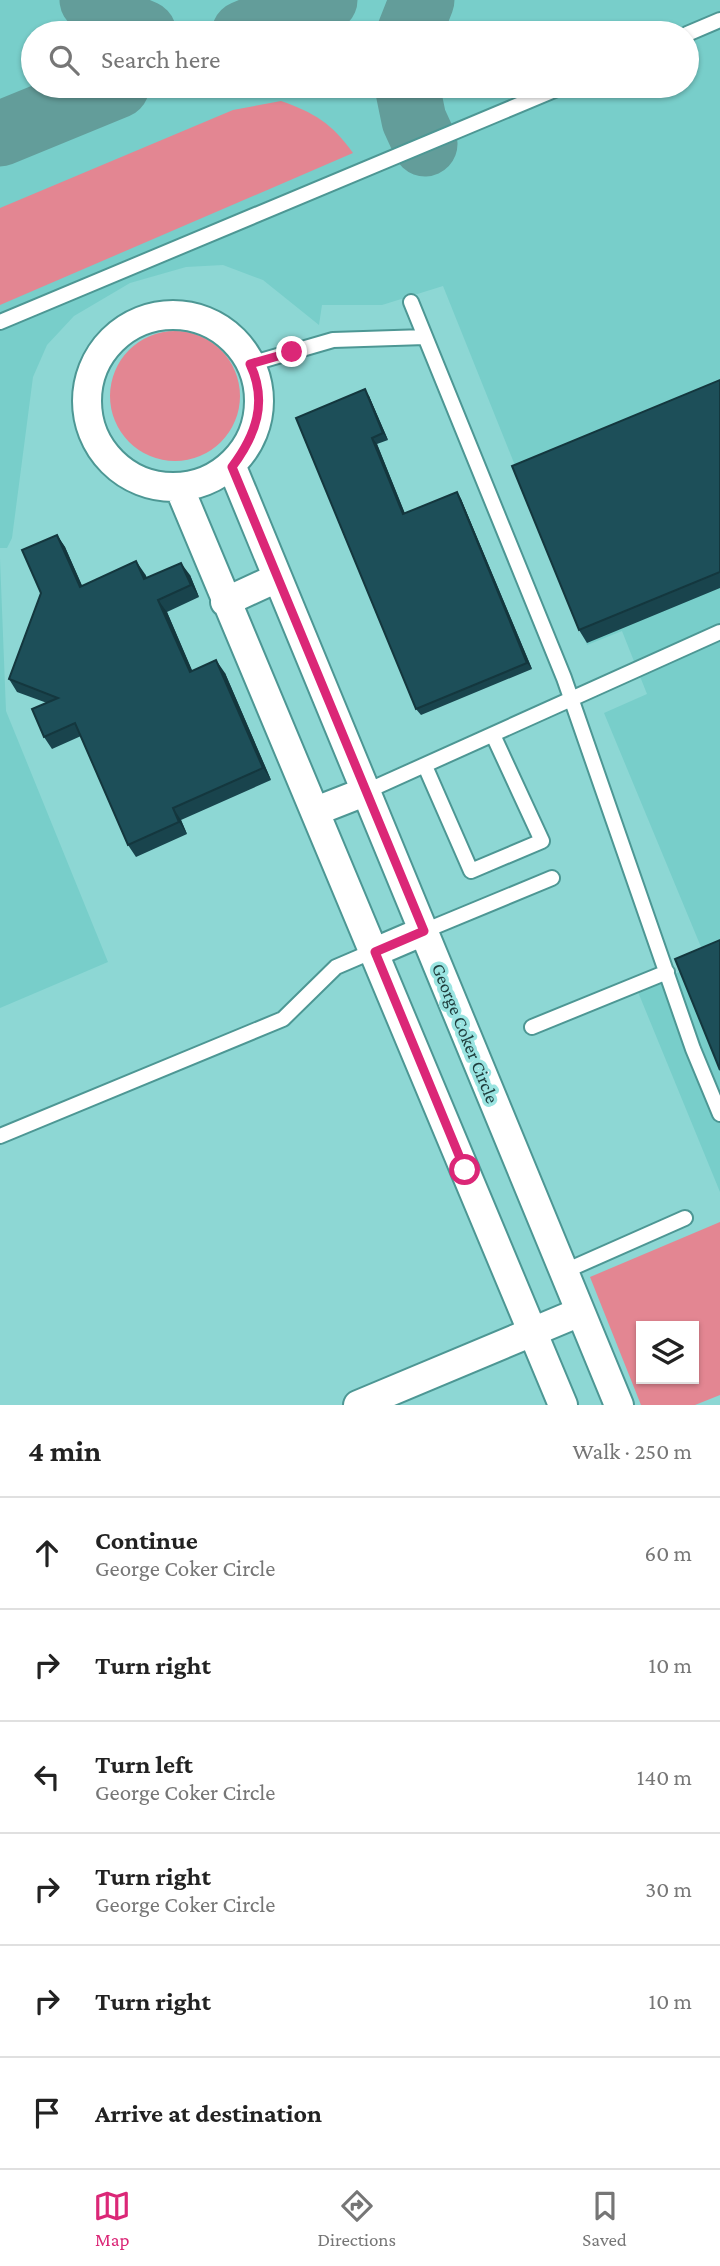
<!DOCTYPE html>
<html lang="en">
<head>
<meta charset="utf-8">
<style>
  body { margin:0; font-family:"Crimson Pro",serif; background:#f6f6f6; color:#222 }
  .controls { position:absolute; right:21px; bottom:21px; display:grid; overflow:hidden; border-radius:0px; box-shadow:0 2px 5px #0004 }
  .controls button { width:63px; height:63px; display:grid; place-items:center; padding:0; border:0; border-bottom:2px solid #e0e0e0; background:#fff; color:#222; font:35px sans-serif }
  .stop { position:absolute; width:21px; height:21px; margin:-16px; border:5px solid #db2777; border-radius:50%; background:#fff }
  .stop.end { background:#db2777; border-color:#fff; box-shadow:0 2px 7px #0008 }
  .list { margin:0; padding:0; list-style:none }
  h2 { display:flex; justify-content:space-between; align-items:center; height:91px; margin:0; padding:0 28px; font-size:30px }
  h2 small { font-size:23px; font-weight:400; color:#767676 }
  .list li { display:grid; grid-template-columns:46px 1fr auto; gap:21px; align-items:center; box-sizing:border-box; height:112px; padding:0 28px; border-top:2px solid #e0e0e0 }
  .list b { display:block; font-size:26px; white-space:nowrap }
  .list p { margin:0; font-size:23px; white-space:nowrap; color:#767676 }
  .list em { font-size:23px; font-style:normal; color:#767676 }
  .icon { flex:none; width:38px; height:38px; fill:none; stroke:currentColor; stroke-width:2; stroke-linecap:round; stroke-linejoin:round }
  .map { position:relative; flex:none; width:720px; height:1405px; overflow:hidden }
  .search { position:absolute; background:#fff; box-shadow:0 2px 5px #0004; left:21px; right:21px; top:21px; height:77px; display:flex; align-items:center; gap:18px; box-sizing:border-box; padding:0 24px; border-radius:38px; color:#767676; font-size:26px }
  .sheet { height:763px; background:#fff }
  nav { display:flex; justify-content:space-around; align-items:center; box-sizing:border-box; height:98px; border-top:2px solid #e0e0e0; background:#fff; font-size:19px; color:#767676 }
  nav a { display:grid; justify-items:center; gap:4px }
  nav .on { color:#db2777 }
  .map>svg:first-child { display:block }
</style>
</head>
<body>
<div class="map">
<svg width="720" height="1405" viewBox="0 0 720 1405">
  <rect width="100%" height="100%" fill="#8dd7d4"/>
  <path fill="#78ceca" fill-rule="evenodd" d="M0,0h720v1192l-82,-200 68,-33 -102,-246 43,-19 -25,-63 -35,14 -144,-359 -61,19h-60l-3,20 -56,-45 -40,-15 -37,2 -56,16 -56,33 -27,29 -14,32 -21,161 -5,10h-7zM33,33h654v53h-654z
    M0,559l6,152 102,251 -108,46z"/>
  <path fill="#e38692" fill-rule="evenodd" d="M281,101c32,11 52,23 72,52l-353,152v-97l233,-98z
    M110 396a65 65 0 1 1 130 0a65 65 0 1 1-130 0Z
    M720,1222v173l-25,10h-54l-51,-128zM694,1326v53h-53v-53z"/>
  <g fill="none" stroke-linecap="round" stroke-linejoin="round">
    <path stroke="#639d9a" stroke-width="65" d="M92,0l32,24 20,9
      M244,33l81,-33
      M409,33l13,-33
      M407,86l7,34 11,24
      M0,134l117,-48"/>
    <defs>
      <path id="lane" d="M687,34l33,-14
        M411,302l153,376 129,371 27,65
        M0,322l564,-236
        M250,364l83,-24 92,-3
        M425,766l46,105 71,-30 -49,-106
        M367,791l353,-159
        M424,931l128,-53
        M532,1027l135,-55
        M0,1136l283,-117 53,-52 28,-12
        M563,1272l122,-54"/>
      <path id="street" d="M87 401a86 86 0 1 1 172 0a86 86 0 1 1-172 0Z
        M232,467l387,938
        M179,487l384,918
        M225,602l52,-24
        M316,811l51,-20
        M375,952l49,-21
        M358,1405l222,-93"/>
    </defs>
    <use href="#lane" stroke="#4d9794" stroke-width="18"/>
    <use href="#street" stroke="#4d9794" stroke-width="32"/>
    <use href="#lane" stroke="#fff" stroke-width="14"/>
    <use href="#street" stroke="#fff" stroke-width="28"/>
  </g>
  <path fill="#19444d" d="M720,380v208l-133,55 -8,-13z
    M369,396l19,44 -11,4 28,70 52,-22 4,7 71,170 -111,46 -5,-6 -120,-291z
    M57,535l8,12 17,39 63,-12 2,4 43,-3 9,22 -32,15 25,59 33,2 46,107 -90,40 6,14 -51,23 -8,-12 -47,-109 -29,13 -8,-12 3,-34 -30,-11 -8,-13 32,-86z"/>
  <path fill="#14373e" d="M365,389l4,7 19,44 -5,-7z
    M372,438l5,6 31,77 -5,-7z
    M457,492l4,7 71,170 -5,-6z
    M57,535l8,12 23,52 -8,-12z
    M136,561l9,13 8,17 -9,-12z
    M181,563l9,12 9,22 -8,-12z
    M158,600l9,12 31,72 -8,-12z
    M216,660l9,13 46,107 -8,-12z
    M173,808l8,12 6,14 -8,-12z"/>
  <path fill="#1d4f59" stroke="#14373e" stroke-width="2" d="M720,380v192l-141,58 -67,-164z
    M365,389l18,44 -11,5 31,76 54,-22 70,171 -111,46 -120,-291z
    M57,535l23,52 56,-26 8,18 37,-16 10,22 -33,15 32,72 26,-12 47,108 -90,40 6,14 -51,23 -53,-122 -31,14 -12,-28 26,-11 -49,-19 32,-86 -19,-43z
    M720,940v130l-45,-111z"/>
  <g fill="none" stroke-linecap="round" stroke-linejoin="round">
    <path stroke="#db2777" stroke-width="9" d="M292,352l-42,12c18,38 6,71 -18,103l192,464 -49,21 90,218"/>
  </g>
  <g text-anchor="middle" stroke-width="7" stroke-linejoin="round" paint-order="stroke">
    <g font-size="19" fill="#1e3d3c" stroke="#9ae4e1">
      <text transform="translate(466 1033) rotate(68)" y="7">George Coker Circle</text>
    </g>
  </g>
</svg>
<div class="controls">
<button><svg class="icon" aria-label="layers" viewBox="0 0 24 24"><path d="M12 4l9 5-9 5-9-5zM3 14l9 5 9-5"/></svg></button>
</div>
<div class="stop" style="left:465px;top:1170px"></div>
<div class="stop end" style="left:292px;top:352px"></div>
<div class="search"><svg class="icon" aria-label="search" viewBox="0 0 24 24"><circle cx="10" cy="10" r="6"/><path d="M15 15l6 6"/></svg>Search here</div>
</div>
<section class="sheet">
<h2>4 min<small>Walk · 250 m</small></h2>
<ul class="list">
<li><svg class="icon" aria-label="ahead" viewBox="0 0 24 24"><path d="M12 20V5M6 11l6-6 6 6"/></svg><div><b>Continue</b><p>George Coker Circle</p></div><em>60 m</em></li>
<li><svg class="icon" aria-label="right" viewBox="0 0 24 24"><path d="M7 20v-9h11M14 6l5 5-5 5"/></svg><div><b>Turn right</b></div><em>10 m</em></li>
<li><svg class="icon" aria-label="left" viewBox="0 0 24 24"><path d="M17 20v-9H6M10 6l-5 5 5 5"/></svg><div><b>Turn left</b><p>George Coker Circle</p></div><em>140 m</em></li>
<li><svg class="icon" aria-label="right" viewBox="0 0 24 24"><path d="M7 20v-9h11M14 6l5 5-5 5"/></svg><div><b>Turn right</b><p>George Coker Circle</p></div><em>30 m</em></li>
<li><svg class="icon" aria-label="right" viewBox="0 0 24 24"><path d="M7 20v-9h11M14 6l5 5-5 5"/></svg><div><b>Turn right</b></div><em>10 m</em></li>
<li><svg class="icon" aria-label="arrive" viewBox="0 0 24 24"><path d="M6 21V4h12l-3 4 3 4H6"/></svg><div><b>Arrive at destination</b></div></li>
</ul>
</section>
<nav>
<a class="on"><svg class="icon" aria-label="map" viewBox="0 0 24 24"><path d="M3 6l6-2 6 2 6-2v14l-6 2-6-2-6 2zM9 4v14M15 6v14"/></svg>Map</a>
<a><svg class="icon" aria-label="directions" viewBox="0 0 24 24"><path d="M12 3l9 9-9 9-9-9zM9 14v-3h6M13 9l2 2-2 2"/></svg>Directions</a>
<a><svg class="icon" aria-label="saved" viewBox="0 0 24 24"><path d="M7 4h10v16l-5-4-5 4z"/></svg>Saved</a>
</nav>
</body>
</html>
